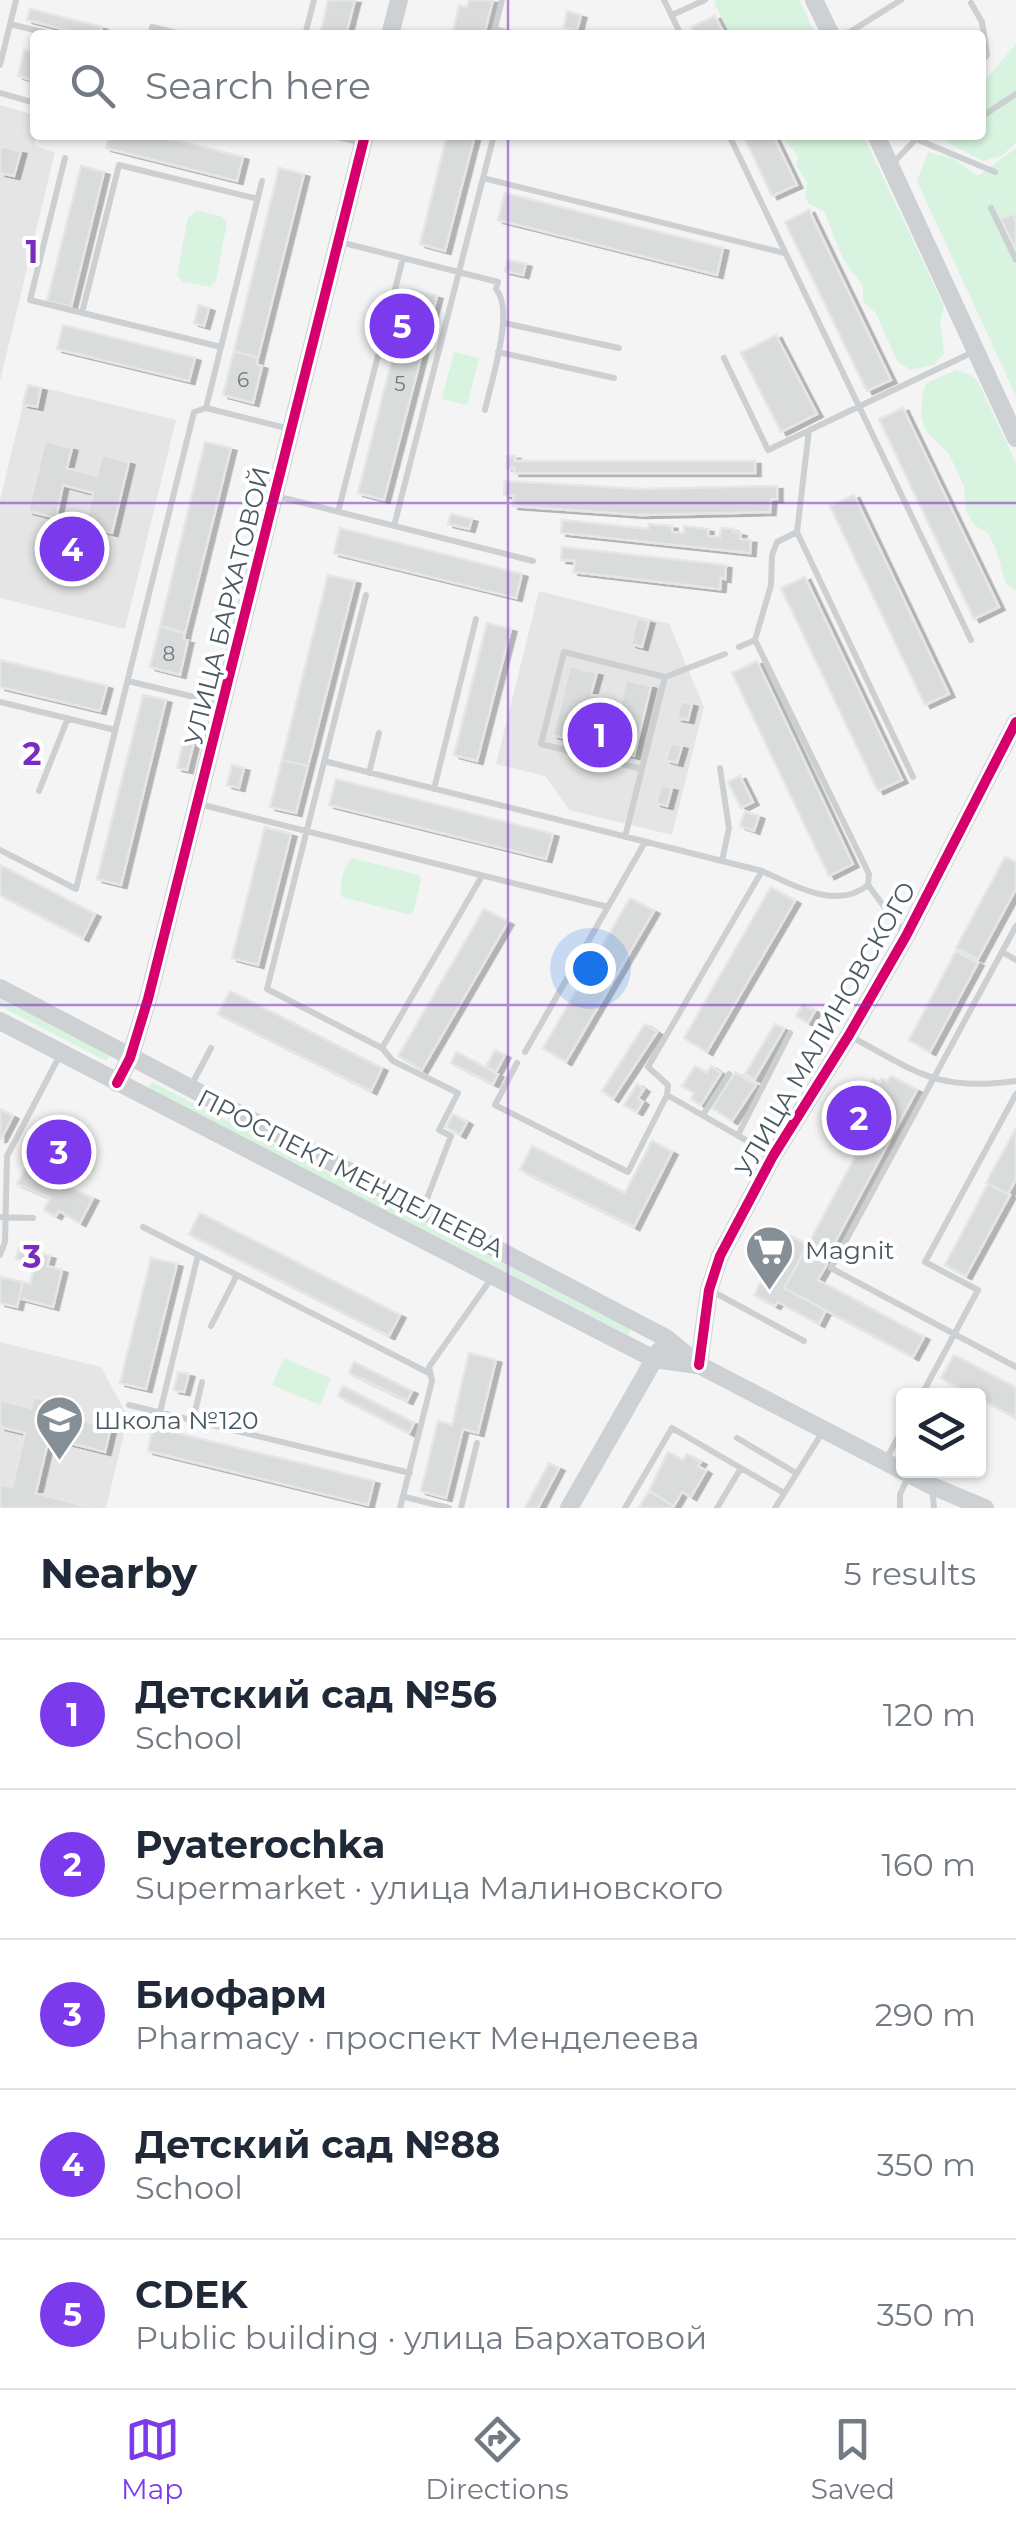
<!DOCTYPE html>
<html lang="en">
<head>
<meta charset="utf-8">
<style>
  body { margin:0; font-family:Montserrat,sans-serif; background:#f6f6f7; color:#1f2937 }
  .controls { position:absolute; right:30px; bottom:30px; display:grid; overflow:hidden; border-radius:10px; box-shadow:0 2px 8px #0004 }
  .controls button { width:90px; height:90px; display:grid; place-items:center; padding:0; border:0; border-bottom:2px solid #e0e1e3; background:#fff; color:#1f2937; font:50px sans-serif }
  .you { position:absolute; left:590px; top:968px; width:35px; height:35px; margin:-25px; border:8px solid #fff; border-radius:50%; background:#1a73e8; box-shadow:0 0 0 15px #1a73e833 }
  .badge { display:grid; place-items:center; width:65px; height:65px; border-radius:50%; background:#7c3aed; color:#fff; font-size:32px; font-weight:700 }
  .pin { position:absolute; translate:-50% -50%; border:5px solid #fff; box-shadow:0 2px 10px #0006 }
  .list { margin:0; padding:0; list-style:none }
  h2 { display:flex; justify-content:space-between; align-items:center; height:130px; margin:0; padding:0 40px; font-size:42px }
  h2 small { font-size:32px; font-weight:400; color:#747a83 }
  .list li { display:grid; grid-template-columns:65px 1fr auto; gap:30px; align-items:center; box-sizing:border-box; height:150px; padding:0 40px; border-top:2px solid #e0e1e3 }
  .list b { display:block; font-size:38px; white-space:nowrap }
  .list p { margin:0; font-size:32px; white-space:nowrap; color:#747a83 }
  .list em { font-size:32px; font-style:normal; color:#747a83 }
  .icon { flex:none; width:55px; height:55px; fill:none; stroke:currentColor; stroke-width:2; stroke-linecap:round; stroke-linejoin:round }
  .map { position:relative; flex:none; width:1016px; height:1508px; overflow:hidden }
  .search { position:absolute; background:#fff; box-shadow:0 2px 8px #0004; left:30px; right:30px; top:30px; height:110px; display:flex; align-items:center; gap:25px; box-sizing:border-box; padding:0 35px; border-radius:10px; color:#747a83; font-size:38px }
  .sheet { height:880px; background:#fff }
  nav { display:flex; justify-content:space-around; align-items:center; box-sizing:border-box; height:140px; border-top:2px solid #e0e1e3; background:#fff; font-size:28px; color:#747a83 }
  nav a { display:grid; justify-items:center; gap:5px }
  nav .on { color:#7c3aed }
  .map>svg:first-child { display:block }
</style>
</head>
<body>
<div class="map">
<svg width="1016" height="1508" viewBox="0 0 1016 1508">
  <defs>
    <filter id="shadow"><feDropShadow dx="5.5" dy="3" stdDeviation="0" flood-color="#0004"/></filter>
  </defs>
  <rect width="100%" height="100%" fill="#f4f4f4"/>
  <path fill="#e5e5e6" d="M0,105l35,10v31l20,6 -55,229z
    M28,384l148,36 -51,209 -125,-31v-98z
    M539,591l130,33 35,83 -32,128 -103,-25 -24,-34 -49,-12z
    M0,1342l101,25 27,50 -22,91h-106z"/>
  <path fill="#d8f3df" d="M716,0h83l17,35h-85l-17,-32z
    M1016,44v99l-15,13 -18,5 -35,-18 -1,-8h34v-50z
    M781,135h82l81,171 -4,16 4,31 -10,12 -24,5 -13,-9 -21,-48 -13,-11v-16l-20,-27 -19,-48 -15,-7 -4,-7 2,-15 -11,-17 2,-9z
    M1016,148v113l-10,-20 10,25v130l-99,-215 11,-29 24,6 26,18z
    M197,211l24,5 6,6 -11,59 -6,6 -27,-5 -6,-6 11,-59z
    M454,352l25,6 -12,47 -25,-6z
    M956,370l15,5 6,5 39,83v128l-10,-7 -10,-35 -8,-16 -14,-8 -8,-15 -2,-24 -15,-32 -23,-23 -5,-16 2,-24 4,-8z
    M352,858l67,17 2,6 -8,31 -6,2 -65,-17c-4,-9 2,-32 10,-39z
    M0,999l110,56 -4,6 -106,-55z
    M152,1082l479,247 -3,6 -479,-247z
    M284,1358l47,20 -11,27 -48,-20z"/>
  <path fill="#dadcdc" stroke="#e5e6e7" stroke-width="2.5" filter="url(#shadow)" d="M328,0h27l-9,35h-26z
    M469,0h24l-9,35h-32l7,-30 8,2z
    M30,9l72,18 -2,8h-13l-60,-15z
    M567,11l14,4 -4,15 -13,-3z
    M715,16l10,19h-30l-4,-8z
    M24,50l11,3v28l-17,-5z
    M109,135h46l88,22 -6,24 -131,-33z
    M447,135h28l-30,116 -25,-7z
    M743,135h30l24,50 -25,11z
    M0,146l21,5 -7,25 -14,-3z
    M81,166l23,6 -33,135 -24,-6z
    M279,168l25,6 -46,184 -24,-7z
    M505,193l218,55 -6,27 -219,-55z
    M809,210l82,170 -24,11 -82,-169z
    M1013,214l3,8v22l-3,1 -12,-26z
    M508,260l18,4 -3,11 -18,-4z
    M410,289l27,7 -53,204 -26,-7z
    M199,305l10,3 -5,18 -10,-3z
    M63,325l132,33 -6,23 -132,-32z
    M776,335l41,79 -36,18 -40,-79z
    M234,351l24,7 -1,6 5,2 -9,37 -30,-8z
    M28,385l13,3 -4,19 -14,-3z
    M903,408l96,199 -25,12 -95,-200z
    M45,441l27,7 -5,20 30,8 5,-21 27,7 -17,71 -27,-7 8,-33 -30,-8 -7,33 -28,-7z
    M205,442l26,6 -46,185 -25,-7z
    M507,456h8v5h240v12h-241v-5h-7z
    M505,481l135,8 137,-3v13h-6l-1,13 -130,3 -127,-9 1,-10 -10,-1z
    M854,495l95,199 -24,11 -95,-199z
    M451,514l21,5 -3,10 -21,-5z
    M562,520l86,9 1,-5 23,2v6l12,1v-7l24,3v7l12,1 1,-9 12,1v3l8,1 -1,6 11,1 -1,13 -189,-20z
    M340,528l182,46 -6,24 -182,-45z
    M562,547l164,18 -1,14 -4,-1 -1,11 -147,-17 2,-11 -14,-1z
    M328,575l27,6 -47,185 -26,-6z
    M805,577l97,203 -24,11 -97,-203z
    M637,618l12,3 -7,26 -11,-3z
    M487,623l24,6 -34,132 -23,-6z
    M160,626l25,7 -1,6 4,1 -8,35 -30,-8z
    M0,660l107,26 -7,25 -100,-24z
    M757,661l96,203 -24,12 -97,-203z
    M570,666l27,7 -6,21 30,8 5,-22 25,6 -17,70 -25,-7 8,-32 -10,-2 -1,4 -11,-2 1,-5 -9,-2 -8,32 -26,-7z
    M143,695l23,5 -45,185 -24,-6z
    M681,701l11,3 -4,16 -11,-2z
    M184,739l10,3 -7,28 -10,-2z
    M671,743l11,3 -5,17 -11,-3z
    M282,760l26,6 -12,47 -26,-6z
    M232,765l12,3 -5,20 -12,-3z
    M740,776l13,26 -12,6 -13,-26z
    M336,779l217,55 -7,25 -217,-54z
    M661,785l11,3 -5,18 -11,-3z
    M745,811l14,5 -5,15 -14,-5z
    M265,827l26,7 -33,131 -26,-7z
    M1005,857l11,5v27l-38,70 -22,-11z
    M0,865l95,49 -12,24 -83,-43z
    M771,887l24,14 -88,151 -23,-14z
    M630,898l24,13 -88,151 -23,-14z
    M484,909l24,13 -86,148 -24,-14z
    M956,951l22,12 -48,89 -21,-12z
    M230,991l152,77 -11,23 -153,-77z
    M803,1004l12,7 -7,12 -12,-7z
    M645,1024l12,8 -44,67 -11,-8z
    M775,1024l9,5 -29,50 -10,-5z
    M495,1050l10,5 -9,17 -10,-5z
    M456,1052l42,22 -5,10 -42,-21z
    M695,1066l12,7 4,-7 10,7 -20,32 -10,-6 3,-6 -12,-7z
    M735,1072l21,13 -24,36 -20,-13z
    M891,1076l26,14 -33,61 -38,-21 27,-51 6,4 3,-5 5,3z
    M637,1084l7,5 -6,9 5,4 -6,10 -13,-7z
    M0,1109l13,7 -12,23h-1z
    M453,1114l14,8 -7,13 -14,-8z
    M35,1126l32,16 -12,24 -32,-17z
    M1016,1128v51l-8,15 -22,-11z
    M864,1140l20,11 -60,112 -20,-11z
    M652,1141l20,11 -38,75 -114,-57 12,-24 93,47z
    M33,1155l32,16 -6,12 34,15 -13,25 -21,-12 -3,5 -12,-6 6,-12 -33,-14z
    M988,1184l22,11 -44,81 -21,-11z
    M200,1213l200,102 -11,21 -200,-102z
    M787,1234l21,11 -24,43 42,22 -7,14 -41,-22 -3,4 -21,-11z
    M19,1248l31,8 -3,10 15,4 -9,37 -34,-9 4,-16 7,2 5,-21 -19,-4z
    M804,1252l23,12 -9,16 106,57 -11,20 -129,-69z
    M151,1258l26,6 -31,125 -26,-6z
    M0,1277l23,5 -6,25 -17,-4z
    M469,1353l27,7 -18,73 -15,-4 -17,69 -25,-7 17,-70 14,4z
    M954,1355l62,33v30l-75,-40z
    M354,1362l58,29 -5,10 -58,-28z
    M178,1372l11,2 -5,18 -10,-2z
    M343,1386l71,37 -5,10 -71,-37z
    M34,1397l24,6 -3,10 56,14 -6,25 -56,-14 -13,55 57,15h-93v-24l12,3 13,-54 -25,-6v-27l31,8z
    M153,1427l221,54 -6,24 -220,-54z
    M668,1452l15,8 4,-6 14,8 -3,4 8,5 -15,26 -9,-5 -8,14 -25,-15z
    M549,1463l10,5 -21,40h-13z
    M649,1491l25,15 -1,2h-34z"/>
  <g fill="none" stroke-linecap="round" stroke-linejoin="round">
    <path stroke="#cdd0d2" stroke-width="6" d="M664,0l17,35
      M971,3l11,19 5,33 -6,7
      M672,15l33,-15
      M10,24l45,11
      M495,29l22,6
      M151,35l1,-8 33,8
      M305,35l9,-35
      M493,35l9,-35
      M835,35l15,-3 51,-32
      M0,65l16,-65
      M0,93l35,10
      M981,117l35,-23
      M331,135l31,8
      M729,135l242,505
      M916,139l79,33
      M65,158l-35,142 191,47 -15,61 84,21
      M893,163l27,-28
      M483,178l301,75
      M991,208l25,52
      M340,242l158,40 -2,7c19,21 -5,93 -11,121
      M82,313l37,-148 139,34
      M504,323l115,25
      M221,347l41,-166
      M498,352l116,26
      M724,358l44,92 205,-98
      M276,496l257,65
      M338,512l65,-254
      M394,526l100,-391
      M797,532l116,245
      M366,595l-99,394 115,59 11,13 65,32 -19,37 12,6 -28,73
      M739,647l16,-7
      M128,681l91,22
      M0,702l115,28
      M324,761l438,110c31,14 75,40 106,14l1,-11 -114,-234 16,-55 1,-30 5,-13 20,-10 12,-102
      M720,768l9,60 -7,33
      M642,769l-101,-25 23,-92 101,25 60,-23
      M369,773l10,-40
      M434,789l42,-170
      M39,791l29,-73
      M199,804l409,103
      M625,837l40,-160
      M0,850l76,39 118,-477 12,-4
      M868,885l35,47
      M1016,926l-185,342 185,99
      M1002,952l14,8
      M850,1036c66,36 88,56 166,45
      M382,1048l100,-172
      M525,1052l120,-210
      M517,1063l-22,42 133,67 39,-77 1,-10 -20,-18 114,-196
      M192,1084l19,-36
      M667,1095l105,60
      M703,1115l26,-41
      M738,1135l52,-102
      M0,1217l33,1
      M143,1227l288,147
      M0,1255l5,-13 2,-86 53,-101
      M710,1290l94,51
      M211,1326l26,-51
      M921,1396l57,-106 -53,-28 91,-168
      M129,1405l281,68
      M160,1412l38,-157
      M193,1420l9,-38
      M737,1438l59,35
      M885,1461l19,-34
      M932,1487l2,21
      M405,1497l44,11
      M400,1508l32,-127 -3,-14 62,-88
      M461,1508l16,-65
      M625,1508l47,-80 112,65
      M717,1508l24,-40
      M775,1508l47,-75
      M900,1508v-14l9,-18"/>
    <path stroke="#cdd1d4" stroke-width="18" d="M814,0l17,35
      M390,35l9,-35
      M876,135l140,303
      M0,988l666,350 33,27 233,121 53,22
      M0,1021l654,338 43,6
      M117,1083l13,-25 18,-59 217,-864
      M699,1365l10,-75 11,-34 53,-100 76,-121 57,-99 110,-214
      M569,1508l90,-157"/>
    <defs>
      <path id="cycleway" d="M117,1083l13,-25 18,-59 217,-864
        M699,1365l10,-75 11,-34 53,-100 76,-121 57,-99 110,-214"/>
    </defs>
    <use href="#cycleway" stroke="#fff" stroke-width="16"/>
    <use href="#cycleway" stroke="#d6006c" stroke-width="10"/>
  </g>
  <path fill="none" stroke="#7b2cbf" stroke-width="2.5" stroke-opacity="0.55" d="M508,0v35M508,135v1373M0,503h1016M0,1005h1016"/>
  <defs>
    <symbol id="supermarket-pin" viewBox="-11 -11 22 30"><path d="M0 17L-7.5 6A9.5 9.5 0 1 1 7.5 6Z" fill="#858f95" stroke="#fff"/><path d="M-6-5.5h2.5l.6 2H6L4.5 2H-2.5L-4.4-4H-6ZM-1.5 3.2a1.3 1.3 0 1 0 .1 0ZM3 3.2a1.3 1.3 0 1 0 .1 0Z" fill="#fff"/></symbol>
    <symbol id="school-pin" viewBox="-11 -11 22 30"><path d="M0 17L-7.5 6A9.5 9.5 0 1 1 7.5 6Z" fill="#858f95" stroke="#fff"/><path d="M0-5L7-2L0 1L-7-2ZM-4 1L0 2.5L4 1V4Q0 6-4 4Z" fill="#fff"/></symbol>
  </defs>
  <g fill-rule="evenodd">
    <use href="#supermarket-pin" x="742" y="1222" width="55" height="75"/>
    <use href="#school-pin" x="32" y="1392" width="55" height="75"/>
  </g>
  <g text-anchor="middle" stroke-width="8" stroke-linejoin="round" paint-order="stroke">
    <g font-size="20" fill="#6f7b82">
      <text x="243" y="387">6</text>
      <text x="400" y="391">5</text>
      <text x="169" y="661">8</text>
    </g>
    <g font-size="25" fill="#495962" stroke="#fff">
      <text transform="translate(227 606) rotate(-76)" y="9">УЛИЦА БАРХАТОВОЙ</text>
      <text transform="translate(825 1029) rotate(-60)" y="9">УЛИЦА МАЛИНОВСКОГО</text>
      <text transform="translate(351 1173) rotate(27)" y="9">ПРОСПЕКТ МЕНДЕЛЕЕВА</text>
    </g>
    <g font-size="25" fill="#495962" stroke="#fff" text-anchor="start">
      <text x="805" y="1259">Magnit</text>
      <text x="94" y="1429">Школа №120</text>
    </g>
  </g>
  <g font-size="32" text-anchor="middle" font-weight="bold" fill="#7b2cbf" stroke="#fff" stroke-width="8" stroke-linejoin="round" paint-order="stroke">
    <text x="32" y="263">1</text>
    <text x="32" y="765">2</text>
    <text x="32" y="1268">3</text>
  </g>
</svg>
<div class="controls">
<button><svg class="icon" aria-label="layers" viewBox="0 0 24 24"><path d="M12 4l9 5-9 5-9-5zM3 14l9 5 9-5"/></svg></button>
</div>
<div class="you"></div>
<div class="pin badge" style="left:600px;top:735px">1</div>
<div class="pin badge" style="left:859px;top:1118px">2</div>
<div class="pin badge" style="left:59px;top:1152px">3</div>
<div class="pin badge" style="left:72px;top:549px">4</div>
<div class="pin badge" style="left:402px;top:326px">5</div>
<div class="search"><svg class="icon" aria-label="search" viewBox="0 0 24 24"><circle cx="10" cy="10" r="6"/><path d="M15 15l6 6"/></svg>Search here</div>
</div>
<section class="sheet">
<h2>Nearby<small>5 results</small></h2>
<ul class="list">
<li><span class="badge">1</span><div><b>Детский сад №56</b><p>School</p></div><em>120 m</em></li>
<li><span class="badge">2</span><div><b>Pyaterochka</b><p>Supermarket · улица Малиновского</p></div><em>160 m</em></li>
<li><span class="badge">3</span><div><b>Биофарм</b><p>Pharmacy · проспект Менделеева</p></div><em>290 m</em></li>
<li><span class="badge">4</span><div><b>Детский сад №88</b><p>School</p></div><em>350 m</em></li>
<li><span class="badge">5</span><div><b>CDEK</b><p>Public building · улица Бархатовой</p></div><em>350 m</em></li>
</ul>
</section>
<nav>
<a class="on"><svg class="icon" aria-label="map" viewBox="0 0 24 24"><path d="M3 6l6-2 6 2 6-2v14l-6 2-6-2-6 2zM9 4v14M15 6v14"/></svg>Map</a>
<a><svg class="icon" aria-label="directions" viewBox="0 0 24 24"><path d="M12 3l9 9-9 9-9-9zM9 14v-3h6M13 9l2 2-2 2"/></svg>Directions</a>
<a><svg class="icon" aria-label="saved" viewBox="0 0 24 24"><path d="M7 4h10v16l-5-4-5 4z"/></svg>Saved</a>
</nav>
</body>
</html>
